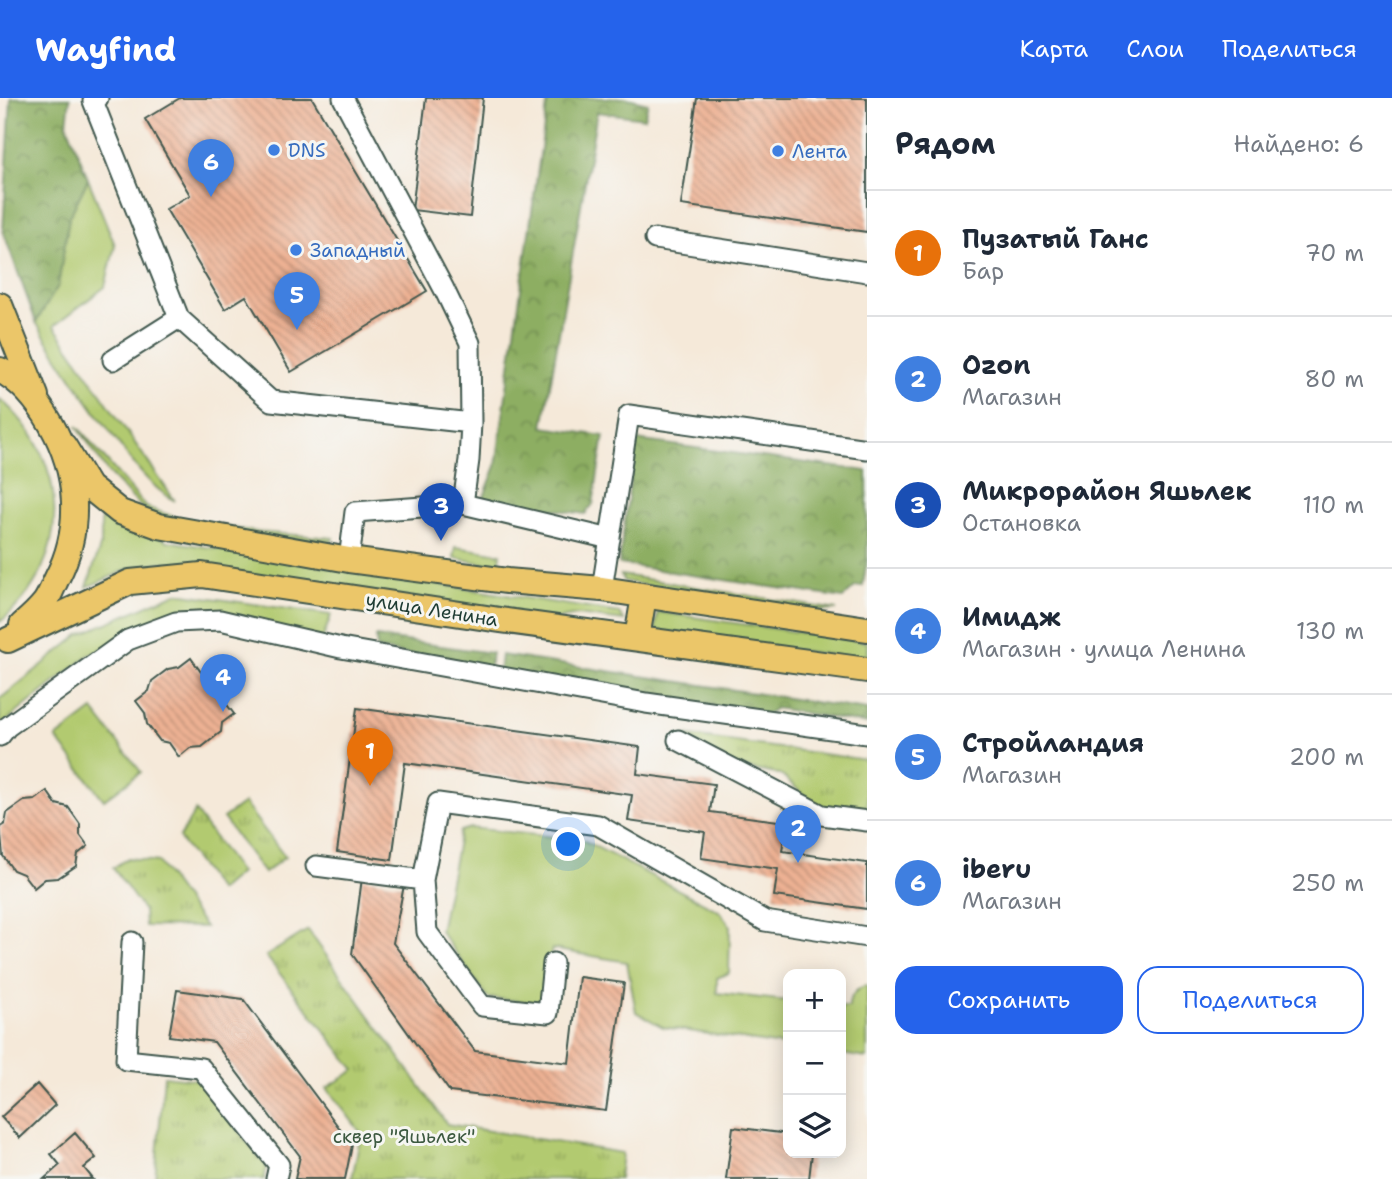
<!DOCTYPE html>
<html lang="ru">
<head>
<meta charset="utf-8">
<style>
  body { margin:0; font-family:"Shantell Sans",sans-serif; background:#f2f2f3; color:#1f2937 }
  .controls { position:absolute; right:21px; bottom:21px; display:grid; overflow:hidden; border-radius:14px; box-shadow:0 4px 18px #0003 }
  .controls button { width:63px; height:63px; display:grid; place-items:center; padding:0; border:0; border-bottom:2px solid #e0e1e3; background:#fff; color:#1f2937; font:35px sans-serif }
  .you { position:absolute; left:569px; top:747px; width:24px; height:24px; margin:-18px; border:5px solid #fff; border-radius:50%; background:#1a73e8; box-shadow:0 0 0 10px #1a73e833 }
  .badge { display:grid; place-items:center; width:46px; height:46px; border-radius:50%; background:#2563eb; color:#fff; font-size:23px; font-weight:700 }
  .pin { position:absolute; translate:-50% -58px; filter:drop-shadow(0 2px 4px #0008) }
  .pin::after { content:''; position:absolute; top:37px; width:24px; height:21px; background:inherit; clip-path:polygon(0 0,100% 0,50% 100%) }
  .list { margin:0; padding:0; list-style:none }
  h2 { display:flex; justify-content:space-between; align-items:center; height:91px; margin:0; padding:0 28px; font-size:30px }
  h2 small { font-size:23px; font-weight:400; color:#747a83 }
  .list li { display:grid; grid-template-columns:46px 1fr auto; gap:21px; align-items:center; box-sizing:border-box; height:126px; padding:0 28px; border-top:2px solid #e0e1e3 }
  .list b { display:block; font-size:26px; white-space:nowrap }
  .list p { margin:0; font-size:23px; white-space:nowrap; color:#747a83 }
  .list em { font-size:23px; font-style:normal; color:#747a83 }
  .actions { display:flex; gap:14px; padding:21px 28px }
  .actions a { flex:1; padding:16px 0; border:2px solid #2563eb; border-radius:21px; text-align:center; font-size:24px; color:#2563eb }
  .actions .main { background:#2563eb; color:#fff }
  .icon { flex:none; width:38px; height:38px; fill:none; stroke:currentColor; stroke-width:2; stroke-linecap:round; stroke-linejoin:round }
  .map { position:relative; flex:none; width:867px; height:1081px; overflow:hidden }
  header { display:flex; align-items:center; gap:42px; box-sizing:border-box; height:98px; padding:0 35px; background:#2563eb; color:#fff }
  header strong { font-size:33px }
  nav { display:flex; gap:38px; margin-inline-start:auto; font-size:24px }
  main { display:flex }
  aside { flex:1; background:#fff }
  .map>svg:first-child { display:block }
</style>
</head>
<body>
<header>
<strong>Wayfind</strong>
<nav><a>Карта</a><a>Слои</a><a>Поделиться</a></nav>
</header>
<main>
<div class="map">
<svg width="867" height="1081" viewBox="0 0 867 1081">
  <defs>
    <pattern id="forest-crowns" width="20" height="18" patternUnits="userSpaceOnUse" patternTransform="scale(1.75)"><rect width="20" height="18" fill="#8dae62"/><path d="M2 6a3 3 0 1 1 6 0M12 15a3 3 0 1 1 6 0" fill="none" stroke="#738f52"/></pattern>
    <pattern id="park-tufts" width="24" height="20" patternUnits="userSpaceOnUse" patternTransform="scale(1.75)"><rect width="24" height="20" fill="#b2ca6f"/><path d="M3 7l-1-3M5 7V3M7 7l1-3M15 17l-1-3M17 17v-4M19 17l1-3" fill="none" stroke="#90a55c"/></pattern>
    <pattern id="building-back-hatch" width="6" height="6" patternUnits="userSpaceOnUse" patternTransform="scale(1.75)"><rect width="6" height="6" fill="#edb193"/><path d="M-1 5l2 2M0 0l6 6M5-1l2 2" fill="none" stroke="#bf9179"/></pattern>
  </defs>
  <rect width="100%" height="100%" fill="#f6f6f2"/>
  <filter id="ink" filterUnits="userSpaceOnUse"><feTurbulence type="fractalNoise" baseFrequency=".0143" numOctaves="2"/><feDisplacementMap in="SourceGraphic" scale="14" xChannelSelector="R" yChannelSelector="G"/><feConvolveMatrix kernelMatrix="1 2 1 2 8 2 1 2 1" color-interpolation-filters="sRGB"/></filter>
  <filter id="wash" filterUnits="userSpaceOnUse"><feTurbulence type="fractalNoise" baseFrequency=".00686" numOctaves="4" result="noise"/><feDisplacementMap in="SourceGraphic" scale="28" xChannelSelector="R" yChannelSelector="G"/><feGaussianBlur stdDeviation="1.57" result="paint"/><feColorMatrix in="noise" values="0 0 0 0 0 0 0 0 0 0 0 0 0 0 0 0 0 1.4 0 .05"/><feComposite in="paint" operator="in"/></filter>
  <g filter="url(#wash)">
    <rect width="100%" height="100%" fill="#f5e9d9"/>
    <path fill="#b2ca6f" stroke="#688452" stroke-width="2" d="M88,81l27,66 -10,42 -51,39 121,175c-30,-17 -49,-48 -69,-75 -25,-34 -49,-68 -70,-104l22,-36 11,-68z
      M0,301c71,60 74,163 0,223z
      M77,328l69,81 34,12 77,13 76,6 -1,4 -74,-5 -81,-13 -33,-14 -35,-36z
      M101,406l31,20 36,17 451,72 5,8 -46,-6 -23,4 -392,-57 -32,6 -44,19 14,-43z
      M456,449l45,7 -2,12 -45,-8z
      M621,477l216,35 -44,2 -169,-31z
      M176,495l155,22 -9,26 -146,-26 -87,40 -89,71v-27l79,-64z
      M658,514l209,30v18l-212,-30z
      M93,612l48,62 -37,28 -48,-62z
      M470,730l113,12 136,71 11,14 -1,48 -12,5v15l71,8v45l-125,-19 -27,-15 -9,-50 -75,-13 -12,54 -52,-5 -48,-67 20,-100z
      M867,887v73l-26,-4v-47h8c-1,-10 8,-19 18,-22z"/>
    <path fill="url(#forest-crowns)" stroke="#56764b" stroke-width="2" d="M11,0h59l-3,26 21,55 -19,39 -11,68 -22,36 -33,-91z
      M548,0h79l21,5 -4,15 -47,-6 -54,315 61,9 -11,68 -8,10 -102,-15 13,-33z
      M636,342l231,31v86l-4,29 -8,1 -12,11 -224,-34z
      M376,539l116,16 -3,16 -112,-20z
      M501,557l366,55v14l-91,-16 -10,7 -267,-42z"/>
    <path fill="url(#park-tufts)" stroke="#688452" stroke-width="2" d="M684,637l183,25v57l-44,-6 -42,-36 -46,-9z
      M244,705l41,54 -21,16 -41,-55z
      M195,713l45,62 -21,18 -40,-53z
      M128,760l30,4 47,65 -60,-1 -1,-15 -31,-43z
      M308,832l139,194 175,29 -3,26h-267l9,-46 -34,-45 28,-18 -89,-114z
      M164,978l36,4 67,87 -3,12h-109z"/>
    <g id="blocks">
      <path fill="url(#building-back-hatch)" d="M180,0h132l115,193 -136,81 -45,-76 -21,13 -59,-100 24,-14 -45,-76z
        M426,0h57l-13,119 -58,-7z
        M697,0h170v134l-186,-27z
        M191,560l10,14 10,2 12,16 2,12 9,12 -12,9 -1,9 -19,15 -12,1 -11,9 -10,-14 -9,-2 -13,-17 -2,-11 -9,-12 13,-10 3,-10 16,-12 11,-2z
        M357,610l283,39 -3,27 77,10 -4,28 76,10 -4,29 85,12v46l-93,-13 4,-27 -77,-11 4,-26 -77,-11 4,-26 -227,-32 -13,97 -55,-8z
        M47,693l9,13 12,3 12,17v11l8,11 -10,8 -2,12 -18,12 -13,1 -11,9 -11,-14 -10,-4 -10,-14 -3,-29 5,-3 2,-11 17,-12 11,-1z
        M362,780l42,7 -11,58 82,108 94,12 10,-86 45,6 -18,128 -156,-19 -98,-138z
        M177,892l66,9 109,146 -7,34h-50l5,-23 -86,-114 -45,-6z
        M37,986l18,21 -35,33 -19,-21z
        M733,1029l55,7v19h24l-3,26h-83z
        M75,1035l21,25 -12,10 9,11h-49l16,-14 -9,-11z"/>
    </g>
  </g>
  <g filter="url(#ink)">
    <use href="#blocks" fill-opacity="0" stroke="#3f574d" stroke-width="2"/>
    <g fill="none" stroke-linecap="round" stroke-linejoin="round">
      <defs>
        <path id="minor" d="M98,0l-5,3 86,217 92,83 200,22 -2,37 -6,44
          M343,0l101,191 26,54 1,80
          M655,141l212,33
          M113,262l66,-42
          M349,462l6,-48 108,-8 147,35
          M602,491l27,-174 238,34
          M0,638l7,-9 121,-87 48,-18 44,-2 121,28 305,55 221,31
          M678,642l144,75 45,6
          M316,768l107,14 15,-77 160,22 167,96 102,16
          M423,782l4,52 55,74 66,7 5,-50
          M132,844l-6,118 75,8 78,97 -3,14"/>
        <path id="major" d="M0,207l36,91
          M0,272c21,11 39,33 51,54 27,48 32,104 6,154 -4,8 -7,17 -12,24 -7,9 -15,16 -23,23
          M64,348l25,41 31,25 39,14 190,34 158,21 95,8 265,40
          M637,540l7,-42
          M8,542l122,-58 72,-7 298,45 367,50"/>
      </defs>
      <use href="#minor" stroke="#3f574d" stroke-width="23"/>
      <use href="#major" stroke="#3f574d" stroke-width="28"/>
      <use href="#minor" stroke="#fff" stroke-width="19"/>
      <use href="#major" stroke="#ebc669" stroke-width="24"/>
    </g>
  </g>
  <g fill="#3f7fe0" stroke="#f6f6f2" stroke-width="2.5">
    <circle cx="274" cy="52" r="7"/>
    <circle cx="778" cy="53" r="7"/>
    <circle cx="296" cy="152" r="7"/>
  </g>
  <g text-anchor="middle" stroke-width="6" stroke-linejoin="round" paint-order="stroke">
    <g font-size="19" fill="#366cbe" stroke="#f6f6f2" text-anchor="start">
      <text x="288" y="59">DNS</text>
      <text x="792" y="60">Лента</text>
      <text x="310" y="159">Западный</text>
    </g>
    <g font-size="19" fill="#1f3d34" stroke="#f6f6f2">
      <text transform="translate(432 511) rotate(9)" y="7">улица Ленина</text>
    </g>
    <g font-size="19" fill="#3c5940" stroke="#f6f6f2">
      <text x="404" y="1045">сквер "Яшьлек"</text>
    </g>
  </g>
</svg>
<div class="controls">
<button>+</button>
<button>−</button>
<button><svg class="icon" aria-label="layers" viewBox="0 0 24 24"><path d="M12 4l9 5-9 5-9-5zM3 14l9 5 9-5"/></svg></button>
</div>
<div class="you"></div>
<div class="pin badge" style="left:370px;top:688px;background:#e8710a">1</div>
<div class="pin badge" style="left:798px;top:765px;background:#3f7fe0">2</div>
<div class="pin badge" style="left:441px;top:443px;background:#1a4fb4">3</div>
<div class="pin badge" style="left:223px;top:614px;background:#3f7fe0">4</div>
<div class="pin badge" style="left:297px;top:232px;background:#3f7fe0">5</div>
<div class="pin badge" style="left:211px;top:99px;background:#3f7fe0">6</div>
</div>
<aside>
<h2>Рядом<small>Найдено: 6</small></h2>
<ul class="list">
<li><span class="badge" style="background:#e8710a">1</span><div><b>Пузатый Ганс</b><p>Бар</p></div><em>70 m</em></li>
<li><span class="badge" style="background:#3f7fe0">2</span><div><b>Ozon</b><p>Магазин</p></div><em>80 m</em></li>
<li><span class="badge" style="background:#1a4fb4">3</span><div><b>Микрорайон Яшьлек</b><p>Остановка</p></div><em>110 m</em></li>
<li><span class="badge" style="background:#3f7fe0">4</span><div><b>Имидж</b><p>Магазин · улица Ленина</p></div><em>130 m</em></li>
<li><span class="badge" style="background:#3f7fe0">5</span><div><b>Стройландия</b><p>Магазин</p></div><em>200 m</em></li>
<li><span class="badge" style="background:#3f7fe0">6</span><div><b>iberu</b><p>Магазин</p></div><em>250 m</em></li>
</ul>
<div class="actions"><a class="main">Сохранить</a><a>Поделиться</a></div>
</aside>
</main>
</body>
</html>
